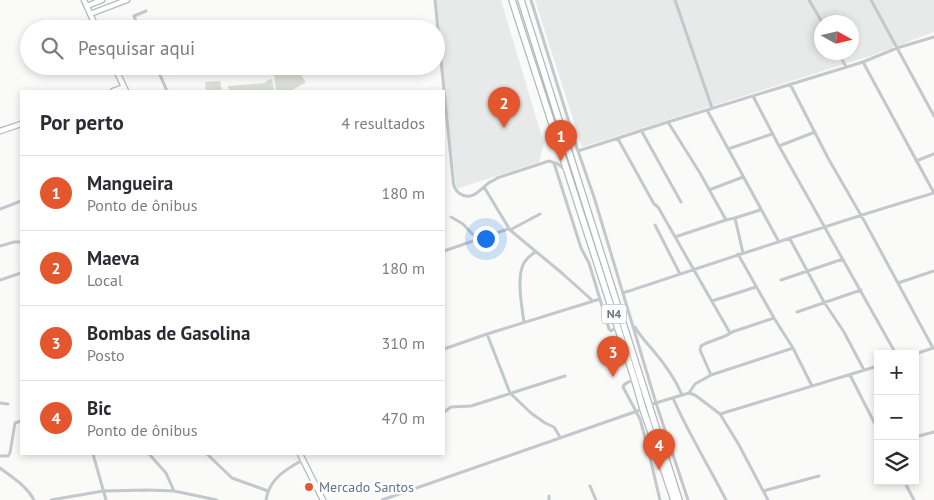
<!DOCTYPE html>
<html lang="pt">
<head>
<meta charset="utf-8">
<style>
  body { margin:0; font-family:"PT Sans",sans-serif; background:#f2f2f3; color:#2b2b33 }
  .controls { position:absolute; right:15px; bottom:15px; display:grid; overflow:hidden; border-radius:0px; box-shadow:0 2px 8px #0003 }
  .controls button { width:45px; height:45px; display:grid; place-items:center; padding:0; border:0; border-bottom:1px solid #e1e1e2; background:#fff; color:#2b2b33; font:25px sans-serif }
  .compass { position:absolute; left:814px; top:15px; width:45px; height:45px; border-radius:50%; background:#fff; box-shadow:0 2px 8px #0003; rotate:98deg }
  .you { position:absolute; left:485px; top:238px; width:18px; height:18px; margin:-12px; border:4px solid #fff; border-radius:50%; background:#1a73e8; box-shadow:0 0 0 8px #1a73e833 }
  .badge { display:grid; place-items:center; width:32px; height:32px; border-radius:50%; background:#e4572e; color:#fff; font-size:16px; font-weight:700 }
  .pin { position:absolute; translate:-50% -41px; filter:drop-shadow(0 1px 2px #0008) }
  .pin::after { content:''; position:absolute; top:26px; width:18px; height:15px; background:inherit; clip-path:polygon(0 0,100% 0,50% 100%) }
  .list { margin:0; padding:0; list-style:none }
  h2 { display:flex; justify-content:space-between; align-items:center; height:65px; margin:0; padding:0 20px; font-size:21px }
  h2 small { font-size:16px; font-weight:400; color:#7c7c81 }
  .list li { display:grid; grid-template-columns:32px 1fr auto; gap:15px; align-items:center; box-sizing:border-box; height:75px; padding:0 20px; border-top:1px solid #e1e1e2 }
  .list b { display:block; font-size:19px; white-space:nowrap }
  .list p { margin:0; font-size:16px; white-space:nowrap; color:#7c7c81 }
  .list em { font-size:16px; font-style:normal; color:#7c7c81 }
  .icon { flex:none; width:28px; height:28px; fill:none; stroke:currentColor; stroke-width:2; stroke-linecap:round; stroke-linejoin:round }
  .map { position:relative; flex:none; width:934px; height:500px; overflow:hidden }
  .search { position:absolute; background:#fff; box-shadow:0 2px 8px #0003; left:20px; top:20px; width:425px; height:55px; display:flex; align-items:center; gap:12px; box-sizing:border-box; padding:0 18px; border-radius:28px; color:#7c7c81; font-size:19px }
  .panel { position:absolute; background:#fff; box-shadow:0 2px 8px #0003; left:20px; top:90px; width:425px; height:365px; border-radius:0px }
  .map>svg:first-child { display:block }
</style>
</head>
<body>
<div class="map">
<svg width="934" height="500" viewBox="0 0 934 500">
  <rect width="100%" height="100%" fill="#fafaf8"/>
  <path fill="#e8e9e9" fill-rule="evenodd" d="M436,0h65l43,144 -5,18 -83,27z
    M535,0h399v32l-64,24 -288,91zM822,22h30v30h-30z"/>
  <path fill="#dadfd7" d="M273,66h23l9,15v2l-15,8h-14z
    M272,79l2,12h-45l-1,-5 37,-3 1,-2z
    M220,81l2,9 -16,1 -1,-9z"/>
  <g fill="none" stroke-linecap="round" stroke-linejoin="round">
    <defs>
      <path id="secondary" d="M84,0l13,29
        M87,6l15,-6
        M90,14l37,-14
        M114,66l12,25
        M113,91l11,-4
        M0,131l21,-7
        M300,454l23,46"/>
      <path id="highway" d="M512,0l123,381 8,28 31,91
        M521,0l158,500"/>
    </defs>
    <use href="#secondary" stroke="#b3babf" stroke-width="7"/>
    <use href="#highway" stroke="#b4b9bd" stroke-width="8"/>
    <path stroke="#c3c8cc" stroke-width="3" d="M435,0l18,179c0,6 2,11 6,14 13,10 22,-5 31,-11 2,-1 5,-2 7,-4l52,-17 9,3 9,8
      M531,0l47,151 16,46 62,206 32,97
      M675,0l37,108
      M809,0l13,22
      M871,0l63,116
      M139,29l-5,-13 12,-5
      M838,52l8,15
      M156,66l11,25
      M790,84l38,74 38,66 67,124
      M753,96l26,50 117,208
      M707,110l72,132
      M668,122l32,51 26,47 9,-2 8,35
      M641,130l40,72
      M618,139l36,65 4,3 72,126
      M779,146l36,-14
      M728,149l44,-15
      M578,151l90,-29 195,-60 34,-14 37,-11
      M916,161l18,-7
      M554,163l27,85 8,15 20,66 2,2 6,-4
      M484,187l26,43 53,44 30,27
      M709,190l34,-13
      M0,209l21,-8
      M451,217l12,7 14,15
      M735,218l25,-8
      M655,225l25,49
      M510,230l30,-16
      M675,237l51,-17
      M790,239l34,63 20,30 20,38
      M0,246l14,-4h7
      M444,251l64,-22
      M738,254l36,64 19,30 19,38
      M0,280l21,-7
      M781,280l62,-21
      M898,283l36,-12
      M623,293c103,-34 207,-69 311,-100l-71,-131
      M712,301l44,-14
      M797,312l64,-22
      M524,322c-2,-14 -8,-46 0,-59 2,-4 7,-8 11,-11
      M635,327c5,9 11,15 17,22 12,14 23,29 30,46
      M487,334l23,59 21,20 14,10 9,4 6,10
      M444,349l43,-15 113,-35
      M915,354l18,-6
      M711,375l-11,-25 1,-4c9,-6 22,-7 31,-14l42,-14
      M850,375l28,55
      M635,381l-7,1 -4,3 -1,2 17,32 9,33 2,10 9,38
      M689,393l6,2 25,19 19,31 29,55
      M673,398c15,35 36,68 53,102
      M0,403l8,1
      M649,405l40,-12 6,-9 16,-9 82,-27
      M444,412l7,-5 20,-1 94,-30
      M720,414l158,-48
      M915,437l19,-5
      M93,454l13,46
      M149,454l17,19 8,18
      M207,454l25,24 36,13
      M0,456h8l2,-3 5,-30 6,-2
      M0,468c13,10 27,18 34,32
      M904,481l10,19
      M590,486l6,14
      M763,491l56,-15
      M549,496v4
      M51,500l52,-9 44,-1 27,1 43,9
      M266,500c3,-21 20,-31 37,-40
      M382,500l261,-91"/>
    <use href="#secondary" stroke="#fff" stroke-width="4.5"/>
    <use href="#highway" stroke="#fff" stroke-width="5.5"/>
  </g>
  <circle fill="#e4572e" stroke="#fff" stroke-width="2" cx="309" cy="487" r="5"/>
  <g text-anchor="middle" stroke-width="5" stroke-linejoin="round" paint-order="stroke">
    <rect fill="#fff" stroke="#939fa8" stroke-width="1" x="601.5" y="304.5" width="25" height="19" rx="4"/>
    <g font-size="12" font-weight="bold" fill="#657683">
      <text x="614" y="318">N4</text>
    </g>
    <g font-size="14" fill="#657683" stroke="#fff" text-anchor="start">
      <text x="319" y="492">Mercado Santos</text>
    </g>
  </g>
</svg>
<div class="controls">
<button>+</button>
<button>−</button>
<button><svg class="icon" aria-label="layers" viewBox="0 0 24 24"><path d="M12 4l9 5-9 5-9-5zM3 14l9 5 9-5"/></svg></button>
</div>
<svg class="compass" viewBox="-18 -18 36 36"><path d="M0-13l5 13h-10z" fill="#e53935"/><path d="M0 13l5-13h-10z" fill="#7c7c81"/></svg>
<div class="you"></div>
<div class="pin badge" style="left:561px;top:161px">1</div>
<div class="pin badge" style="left:504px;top:128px">2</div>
<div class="pin badge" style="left:613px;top:377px">3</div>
<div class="pin badge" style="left:659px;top:470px">4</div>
<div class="search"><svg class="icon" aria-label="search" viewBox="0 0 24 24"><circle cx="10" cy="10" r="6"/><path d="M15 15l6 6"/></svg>Pesquisar aqui</div>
<section class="panel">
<h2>Por perto<small>4 resultados</small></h2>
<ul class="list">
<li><span class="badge">1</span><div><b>Mangueira</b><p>Ponto de ônibus</p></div><em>180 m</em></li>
<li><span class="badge">2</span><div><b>Maeva</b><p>Local</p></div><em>180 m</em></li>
<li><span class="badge">3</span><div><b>Bombas de Gasolina</b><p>Posto</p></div><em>310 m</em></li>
<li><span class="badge">4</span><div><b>Bic</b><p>Ponto de ônibus</p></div><em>470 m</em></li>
</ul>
</section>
</div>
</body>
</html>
